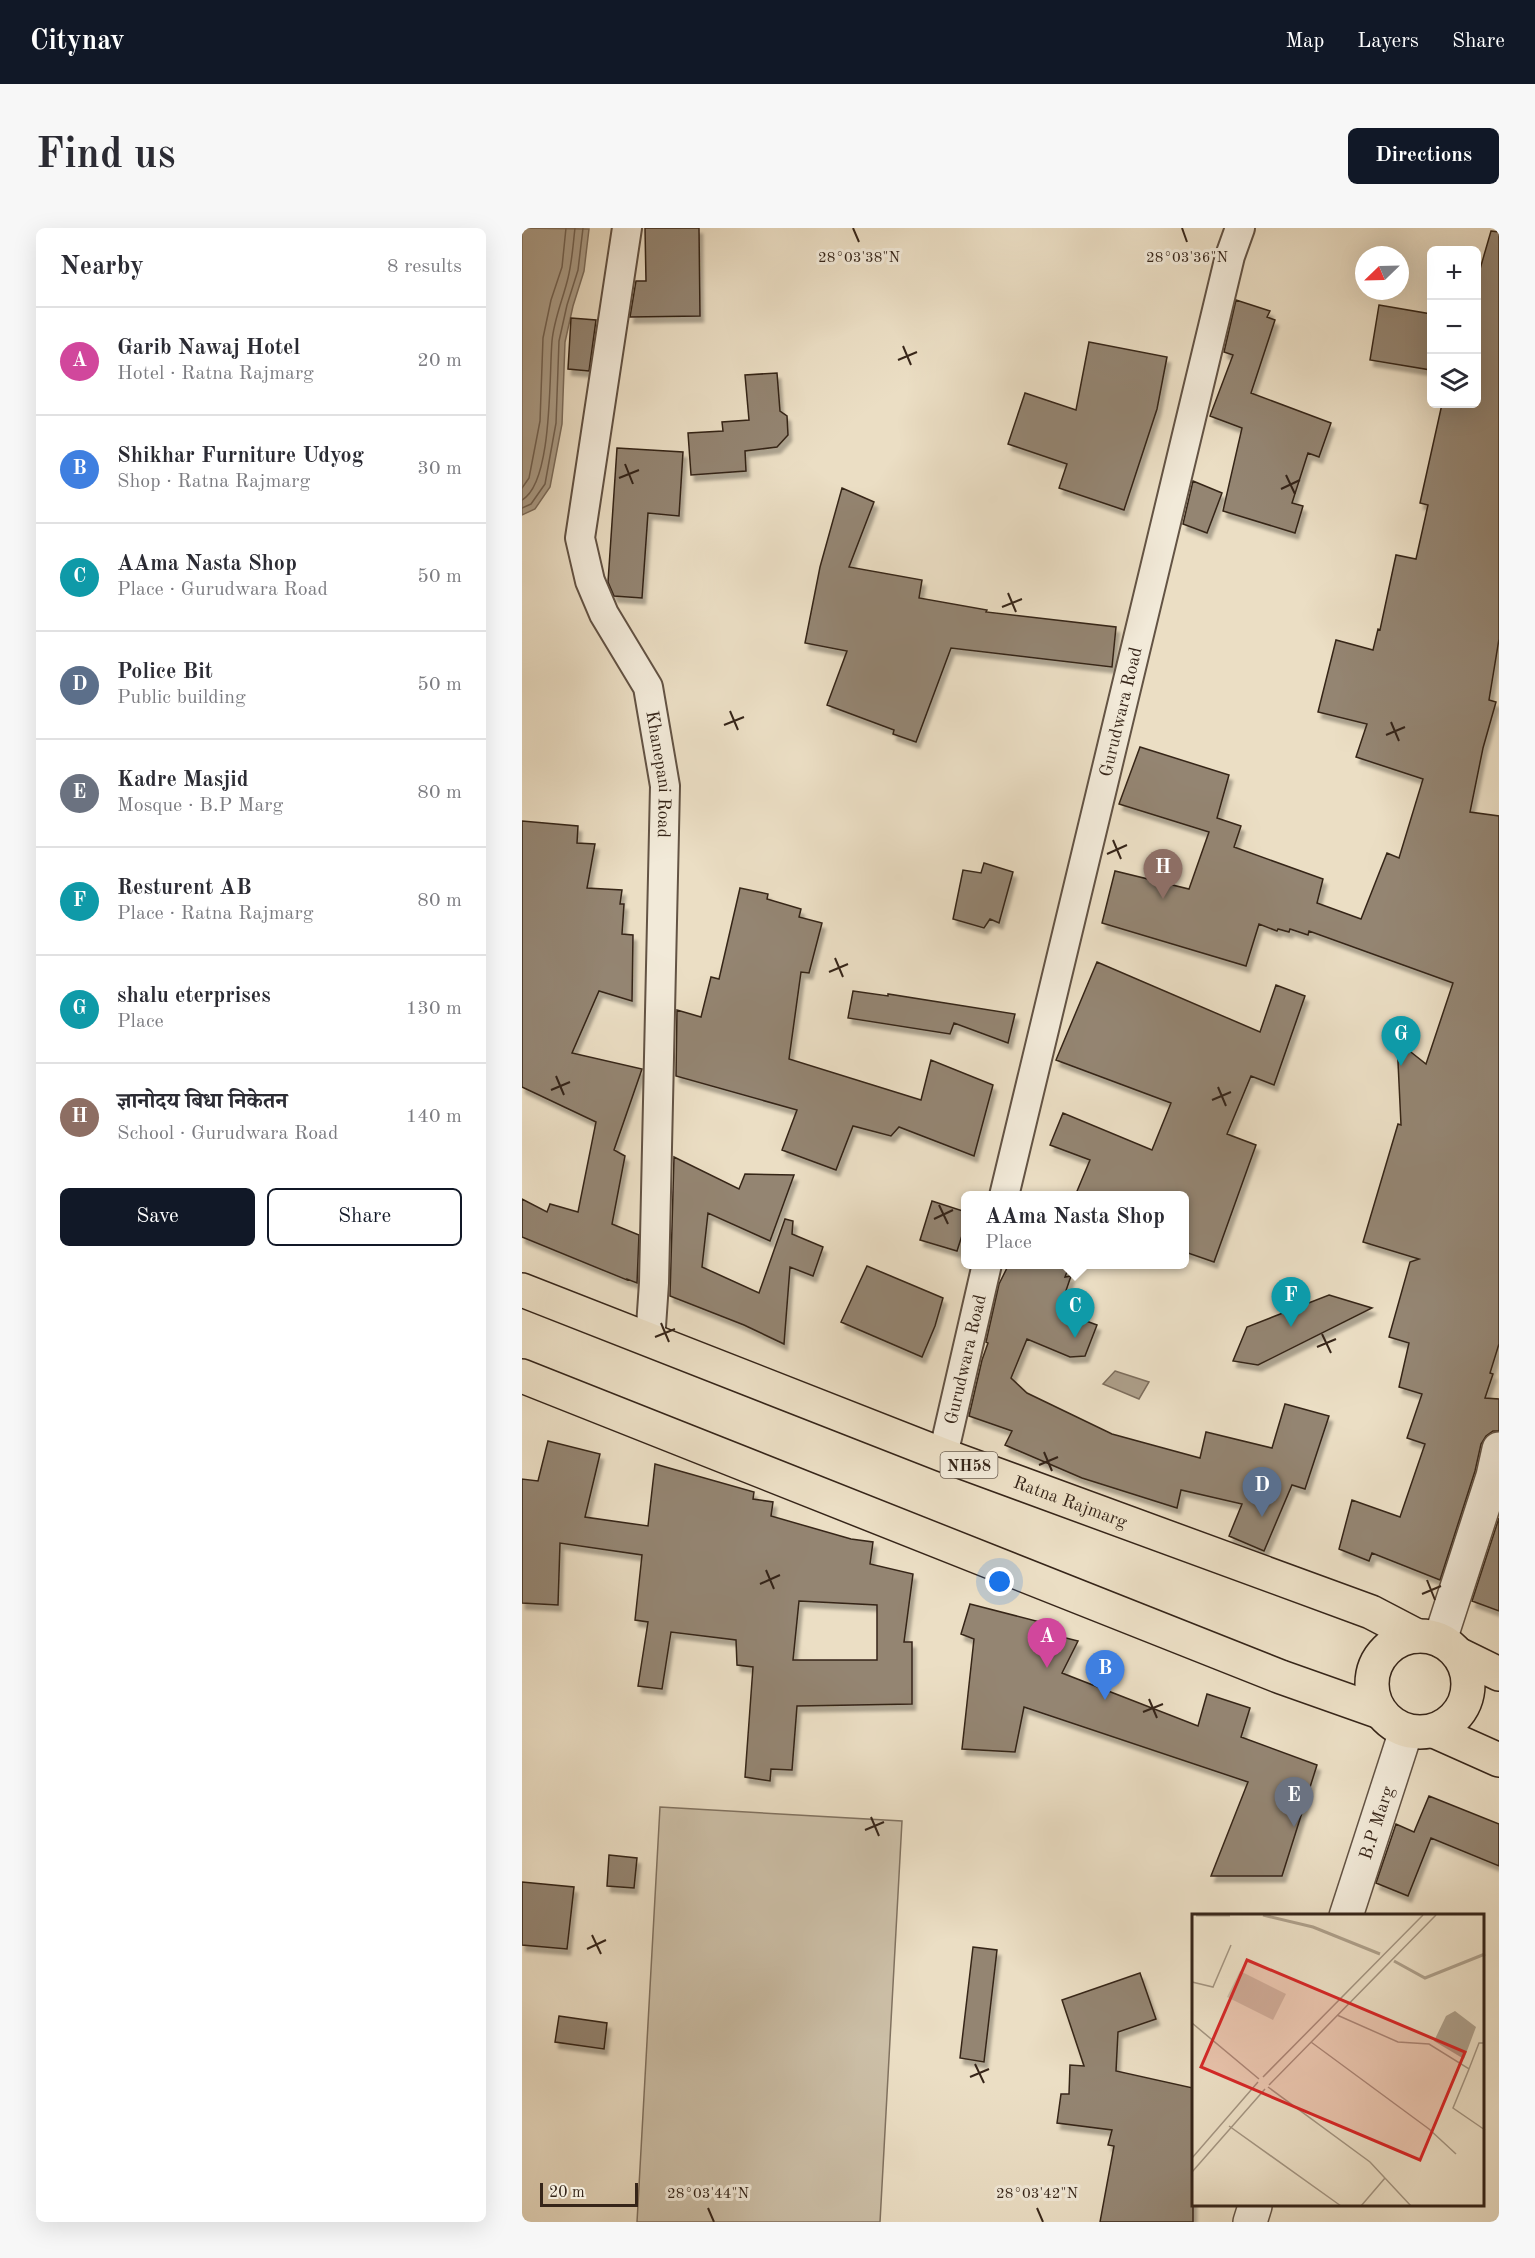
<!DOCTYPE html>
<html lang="en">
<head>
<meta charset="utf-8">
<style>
  body { margin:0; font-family:"Old Standard TT","Noto Serif Devanagari",serif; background:#f7f7f7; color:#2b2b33 }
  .controls { position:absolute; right:18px; top:18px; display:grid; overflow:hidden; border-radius:9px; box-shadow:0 6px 24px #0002 }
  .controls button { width:54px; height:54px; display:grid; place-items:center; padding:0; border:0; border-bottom:2px solid #e1e1e2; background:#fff; color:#2b2b33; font:30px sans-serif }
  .compass { position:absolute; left:833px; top:18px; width:54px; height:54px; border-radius:50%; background:#fff; box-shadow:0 6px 24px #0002; rotate:247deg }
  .scale { position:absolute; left:18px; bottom:15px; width:98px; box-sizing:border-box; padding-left:6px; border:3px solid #362519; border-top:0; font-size:16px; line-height:21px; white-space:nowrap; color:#362519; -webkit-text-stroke:4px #f2ead9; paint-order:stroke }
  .you { position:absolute; left:478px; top:1354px; width:21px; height:21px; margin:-15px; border:4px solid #fff; border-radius:50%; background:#1a73e8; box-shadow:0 0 0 9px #1a73e833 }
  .badge { display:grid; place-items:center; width:39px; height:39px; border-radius:50%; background:#111827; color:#fff; font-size:20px; font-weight:700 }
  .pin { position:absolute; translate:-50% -50px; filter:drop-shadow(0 2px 3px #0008) }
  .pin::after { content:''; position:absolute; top:32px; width:21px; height:18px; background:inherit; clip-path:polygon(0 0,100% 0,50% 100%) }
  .popup { position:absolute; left:439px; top:963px; width:228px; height:78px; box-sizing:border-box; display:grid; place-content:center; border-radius:9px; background:#fff; filter:drop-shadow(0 2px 4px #0005); font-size:20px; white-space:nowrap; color:#7c7c81 }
  .popup b { font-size:22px; color:#2b2b33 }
  .popup::after { content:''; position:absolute; left:50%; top:100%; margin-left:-12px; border:12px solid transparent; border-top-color:#fff }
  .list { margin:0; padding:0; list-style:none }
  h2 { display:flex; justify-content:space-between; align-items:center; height:78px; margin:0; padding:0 24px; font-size:26px }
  h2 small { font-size:20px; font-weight:400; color:#7c7c81 }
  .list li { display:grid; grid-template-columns:39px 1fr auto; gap:18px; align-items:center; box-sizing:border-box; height:108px; padding:0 24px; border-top:2px solid #e1e1e2 }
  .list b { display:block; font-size:22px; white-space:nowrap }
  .list p { margin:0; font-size:20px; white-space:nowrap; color:#7c7c81 }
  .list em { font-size:20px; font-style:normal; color:#7c7c81 }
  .actions { display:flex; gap:12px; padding:18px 24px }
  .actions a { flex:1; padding:14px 0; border:2px solid #111827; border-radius:9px; text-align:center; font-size:21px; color:#111827 }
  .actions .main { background:#111827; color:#fff }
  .icon { flex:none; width:33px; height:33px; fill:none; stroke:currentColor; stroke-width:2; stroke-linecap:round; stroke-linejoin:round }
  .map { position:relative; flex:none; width:977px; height:1994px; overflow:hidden; border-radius:9px }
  header { display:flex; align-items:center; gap:36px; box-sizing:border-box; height:84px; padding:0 30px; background:#111827; color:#fff }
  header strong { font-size:28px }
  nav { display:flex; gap:33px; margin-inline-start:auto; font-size:21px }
  .intro { display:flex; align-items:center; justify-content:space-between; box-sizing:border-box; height:144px; padding:0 36px }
  h1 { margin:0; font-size:42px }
  .button { padding:15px 27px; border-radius:9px; background:#111827; color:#fff; font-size:21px; font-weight:700 }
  main { display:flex; gap:36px; padding:0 36px }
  aside { flex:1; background:#fff; border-radius:9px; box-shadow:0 6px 24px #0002 }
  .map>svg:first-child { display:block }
</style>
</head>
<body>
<header>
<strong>Citynav</strong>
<nav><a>Map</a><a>Layers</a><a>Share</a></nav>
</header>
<div class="intro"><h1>Find us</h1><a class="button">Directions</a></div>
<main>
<aside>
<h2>Nearby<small>8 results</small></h2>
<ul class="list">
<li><span class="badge" style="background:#d1479c">A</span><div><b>Garib Nawaj Hotel</b><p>Hotel · Ratna Rajmarg</p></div><em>20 m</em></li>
<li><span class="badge" style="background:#3f7fe0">B</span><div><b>Shikhar Furniture Udyog</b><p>Shop · Ratna Rajmarg</p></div><em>30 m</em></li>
<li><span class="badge" style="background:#0f9aa8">C</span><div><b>AAma Nasta Shop</b><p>Place · Gurudwara Road</p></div><em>50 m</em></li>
<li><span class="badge" style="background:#5c6f8a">D</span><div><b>Police Bit</b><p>Public building</p></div><em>50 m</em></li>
<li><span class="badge" style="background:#6b7280">E</span><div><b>Kadre Masjid</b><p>Mosque · B.P Marg</p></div><em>80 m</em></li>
<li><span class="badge" style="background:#0f9aa8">F</span><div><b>Resturent AB</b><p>Place · Ratna Rajmarg</p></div><em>80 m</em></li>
<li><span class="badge" style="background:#0f9aa8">G</span><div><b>shalu eterprises</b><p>Place</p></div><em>130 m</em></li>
<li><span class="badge" style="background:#8d6e63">H</span><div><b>ज्ञानाेदय बिधा निकेतन</b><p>School · Gurudwara Road</p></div><em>140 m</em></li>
</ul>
<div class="actions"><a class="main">Save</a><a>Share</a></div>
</aside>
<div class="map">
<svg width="977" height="1994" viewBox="0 0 977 1994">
  <defs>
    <filter id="shadow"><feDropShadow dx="3.5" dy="6" stdDeviation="1.5" flood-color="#0004"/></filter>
  </defs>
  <rect width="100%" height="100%" fill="#ebdec4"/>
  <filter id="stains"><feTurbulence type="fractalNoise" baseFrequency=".00333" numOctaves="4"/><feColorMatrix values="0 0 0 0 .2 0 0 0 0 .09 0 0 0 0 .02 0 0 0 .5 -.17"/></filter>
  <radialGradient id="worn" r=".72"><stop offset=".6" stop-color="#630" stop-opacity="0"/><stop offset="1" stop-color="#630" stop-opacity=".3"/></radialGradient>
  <path fill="#ccbfa7" stroke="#817260" stroke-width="1.5" d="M138,1579l242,14 -22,401h-243z"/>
  <path fill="#ad9f8a" stroke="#7d6e5d" stroke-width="1.5" d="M0,0l67,1 -5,42 -11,35 -8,36 -3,82 -12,63 -15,22 -13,6z
    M593,1143l34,11 -10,17 -36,-15z"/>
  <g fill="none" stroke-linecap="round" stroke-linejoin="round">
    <path stroke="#726252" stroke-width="1.5" d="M0,260l7,-10 11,-57 3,-83 8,-38 11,-33 4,-39
      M0,272c31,-17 27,-126 30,-159 2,-22 11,-42 16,-63 4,-16 5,-33 7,-50
      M0,280l9,-4 14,-20 11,-61 3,-82 8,-36 11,-35 5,-42"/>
  </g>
  <path fill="#948572" stroke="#362519" stroke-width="1.5" fill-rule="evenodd" filter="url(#shadow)" d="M123,0h54l1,88 -70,1 6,-36h10z
    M969,3l8,1v407l-10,61 7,2 -13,46 -13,64 29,4v528l-9,29 3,1 -8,24 14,1v32h-6l-7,5 -5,8 -6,27 -35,109 -68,-27 -3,8 -30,-12 13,-49 48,17 25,-73 -18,-6 15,-44 -23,-7 10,-44 -20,-6 21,-75 9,-3 -56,-17 35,-118 3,1 -4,-84 29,23 27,-81 -144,-52 -1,4 -18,-6 -1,3 -11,-3 -1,2 -18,-7 -13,42 -144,-43 13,-52 74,18 20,-57 -90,-28 21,-57 89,28 -12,43 24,8 -7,21 89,32 -6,24 44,16 26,-66 12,5 24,-79 -67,-22 11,-33 -49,-12 18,-72 37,10 5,-21 2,1 16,-75 20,4 12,-54 -8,-2 22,-99h34v-121z
    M714,72l34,11 -3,6 8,3 -24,73 80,30 -12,34 -11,-4 -16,50 11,3 -8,27 -72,-22 19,-83 -32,-12 23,-61 -9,-3z
    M857,77l52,9v56l-61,-10z
    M49,90l25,2 -7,51 -21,-2z
    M567,114l78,15 -10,52 -33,101 -65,-22 8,-24 -59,-20 17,-51 51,17z
    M255,145l3,38 7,5 1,19 -11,12 -32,4 1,20 -55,4 -3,-42 35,-2 -1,-9 27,-2 -4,-45z
    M95,220l66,4 -4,64 -31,-3 -6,85 -28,-2 -6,-14z
    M671,253l29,12 -15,40 -24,-9z
    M320,260l32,14 -25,65 73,13 -3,18 68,12 -1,2 130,15 -4,40 -161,-19 -35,94 -23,-8 1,-4 -67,-25 20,-54 -42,-8 15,-76z
    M0,593l56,5 -1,17 18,1 -8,44 35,2 -2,14h4l-2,30 11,1 -1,66 -33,-10 -27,62 70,16 -28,81 11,6 -13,68 27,11 -2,48 -10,-4v1l-105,-43v-38l25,13 3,-8 28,8 18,-90 -74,-35z
    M462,635l29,9 -14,51 -9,-4 -6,9 -31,-9 10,-49 18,3z
    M218,660l28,6 -1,5 34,10 -2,8 23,6 -13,50 -8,-1 -12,87 132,41 10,-40 62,25 -19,71 -75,-29 -8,9 -38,-10 -17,44 -54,-20 15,-40 -121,-34 1,-66 24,7 10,-40 8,2z
    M575,734l163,70 16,-47 29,11 -31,89 -23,-9 -24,58 29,11 -42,117 -29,-10v-56h-110l15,-36 -40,-15 13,-32 89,37 19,-47 -115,-43z
    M331,763l35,5v-2l127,20 -7,29 -54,-20 -4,11 -102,-16z
    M152,929l65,32 6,-15 49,1 -24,66 -62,-28 -6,54 57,26 26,-74 8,2 -1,13 31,13 -10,29 -23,-9 -6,77 -40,-19 -74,-29z
    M410,973l34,11v11l-9,28 -37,-11z
    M487,1036h61l-5,13 6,-1 -12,35 38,14 -12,31 -15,1 -43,-18 -16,39 16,15 85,41 88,24 6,-26 66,16 13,-44 44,12 -24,73 -13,-4 -28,66 -35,-15 13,-32 -61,-14 -4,18 -95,-30 -77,-33 7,-14 -43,-15 13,-56 6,-17 -2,-1 13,-58z
    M345,1038l76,32 -8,28 -13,31 -81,-35z
    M807,1067l43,13 -114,57 -25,-4 14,-34z
    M26,1213l52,13 -15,63 63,9 7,-62 99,28 -1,7 20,3 -2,14 80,23 22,3 -3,22 43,10 -9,68h8v62l-115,2 -5,64 -21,-1 -1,12 -25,-4 8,-110 -16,-2 -1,-25 -65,-8 -9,57 -24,-3 10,-64 -13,-2 7,-65 -82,-12 -2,62 -36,-2v-124l16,2zM277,1373l78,4v55h-84z
    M977,1290v93l-27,-10z
    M448,1376l70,18 -2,9 40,10 -16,32 136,53 9,-32 43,14 -9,29 76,28 -35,111h-71l37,-94 -224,-75 -9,45 -53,-3 12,-110 -13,-5z
    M907,1568l70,28v42l-68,-28 -23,58 -32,-13 20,-59 18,8z
    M87,1627l28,3 -3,30 -27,-2z
    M0,1654l52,5 -7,62 -45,-4z
    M451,1719l24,3 -13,112 -24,-4z
    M618,1745l16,46 -38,13 -2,39 77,17v134h-93l14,-76 -6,-1 4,-15 -55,-7 4,-29h8l1,-29 14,1 -22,-66z
    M37,1788l48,7 -3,26 -49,-7z"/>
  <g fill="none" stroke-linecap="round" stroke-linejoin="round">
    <defs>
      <g id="minor">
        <path id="s1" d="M105,0l-47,310 10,43 14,33 44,73 17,99 -11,497 -4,58"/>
        <path id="s2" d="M482,968l226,-940 10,-28"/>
        <path id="s3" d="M421,1227l44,-191"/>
      </g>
      <g id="tertiary">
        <path d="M918,1412l53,-164 6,-27"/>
        <path id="s4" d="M824,1688l60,-185"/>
        <path d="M728,1994l5,-16"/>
      </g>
      <g id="trunk">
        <path id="s5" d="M0,1062l421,165 428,157 46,24"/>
        <path d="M0,1148l759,301 99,35"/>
        <circle cx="898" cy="1456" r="48"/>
        <path d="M936,1426l41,20"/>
        <path d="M912,1503l65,29"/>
      </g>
    </defs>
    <use href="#minor" stroke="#635344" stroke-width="32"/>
    <use href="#tertiary" stroke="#635344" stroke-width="36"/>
    <use href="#trunk" stroke="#362519" stroke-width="36"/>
    <use href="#minor" stroke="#f2ead9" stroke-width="28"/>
    <use href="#tertiary" stroke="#f2ead9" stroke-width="33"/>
    <use href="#trunk" stroke="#ebdec4" stroke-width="33"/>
  </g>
  <path fill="none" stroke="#362519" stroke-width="2" d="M331,0l6,14M660,0l5,14M381,118l8,19M376,132l19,-8M103,236l8,20M764,247l9,19M97,250l20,-8M759,261l19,-9M486,365l8,19M480,379l20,-8M208,483l8,19M869,494l8,19M202,497l20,-8M864,507l19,-8M591,612l8,19M585,626l20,-9M313,730l8,19M307,744l19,-8M34,848l8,19M696,859l8,19M29,862l19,-8M690,872l19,-8M417,977l9,19M412,991l19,-9M139,1095l8,19M800,1106l9,19M133,1109l20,-8M795,1119l19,-8M522,1224l8,19M517,1237l19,-8M244,1342l8,19M905,1352l8,20M238,1356l20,-9M900,1366l19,-8M627,1471l8,19M621,1484l20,-8M349,1589l8,19M343,1602l19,-8M70,1707l9,19M65,1721l19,-9M453,1836l9,19M448,1849l19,-8M186,1980l6,14M515,1980l6,14"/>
  <g text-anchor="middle" stroke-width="6" stroke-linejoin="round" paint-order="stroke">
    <rect fill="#f2ead9" stroke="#6e6053" stroke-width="1.5" x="418.5" y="1224" width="57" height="26" rx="4.5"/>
    <g font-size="16" font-weight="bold" fill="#362519">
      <text x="447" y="1243">NH58</text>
    </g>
    <g font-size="18" fill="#362519" stroke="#f2ead9">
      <text dy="6" stroke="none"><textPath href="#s2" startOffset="498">Gurudwara Road</textPath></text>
      <text dy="6" stroke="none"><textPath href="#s1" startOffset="567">Khanepani Road</textPath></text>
      <text dy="6" stroke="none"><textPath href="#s3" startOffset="98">Gurudwara Road</textPath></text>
      <text dy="6" stroke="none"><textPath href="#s5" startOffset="588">Ratna Rajmarg</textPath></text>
      <text dy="6" stroke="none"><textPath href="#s4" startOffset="98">B.P Marg</textPath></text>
    </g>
  </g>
  <g transform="translate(670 1686)">
    <rect width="292" height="292" fill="#ebdec4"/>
    <path d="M48,57l46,23 -13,26 -46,-23z" fill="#ccbfa7"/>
    <path d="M263,97l21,16 -12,32 -30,-18 12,-25z" fill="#ad9f8a"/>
    <path fill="none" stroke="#ad9f8a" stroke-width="3" d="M4,1h34M71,1l50,12 67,27M202,47l31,17 60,-24"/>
    <path fill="none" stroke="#a39480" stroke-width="1.5" d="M0,68l21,5 18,-42M145,101l61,27 31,2 40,25 10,-26h6M0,109l67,56M119,128l118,87 27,25M277,155l-16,39 32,22M71,163l160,-162M77,171l167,-170M76,173l102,75 41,44M37,212l112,80M0,244l66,-76M0,258l73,-83M169,292l24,-28"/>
    <path fill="#d62828" fill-opacity="0.15" stroke="#d62828" stroke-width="3" d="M55,46l218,92 -45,108 -219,-93z"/>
    <rect width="292" height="292" fill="none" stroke="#362519" stroke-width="3"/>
  </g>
  <g font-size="15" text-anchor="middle" fill="#362519" stroke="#f2ead9" stroke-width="6" stroke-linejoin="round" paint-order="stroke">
    <text x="337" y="34">28°03'38"N</text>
    <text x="665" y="34">28°03'36"N</text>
    <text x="186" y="1970">28°03'44"N</text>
    <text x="515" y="1970">28°03'42"N</text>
  </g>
  <rect width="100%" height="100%" filter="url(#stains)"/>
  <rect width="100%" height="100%" fill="url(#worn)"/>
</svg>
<div class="controls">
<button>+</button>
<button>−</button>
<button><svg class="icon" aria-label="layers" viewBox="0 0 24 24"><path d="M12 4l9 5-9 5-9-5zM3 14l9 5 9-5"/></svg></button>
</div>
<svg class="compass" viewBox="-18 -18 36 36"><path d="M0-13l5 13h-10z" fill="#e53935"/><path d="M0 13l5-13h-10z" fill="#7c7c81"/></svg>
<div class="scale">20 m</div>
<div class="you"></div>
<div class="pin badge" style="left:525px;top:1440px;background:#d1479c">A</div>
<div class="pin badge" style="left:583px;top:1472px;background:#3f7fe0">B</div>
<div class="pin badge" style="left:553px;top:1110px;background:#0f9aa8">C</div>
<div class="popup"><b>AAma Nasta Shop</b>Place</div>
<div class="pin badge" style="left:740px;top:1289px;background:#5c6f8a">D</div>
<div class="pin badge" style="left:772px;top:1599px;background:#6b7280">E</div>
<div class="pin badge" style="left:769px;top:1099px;background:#0f9aa8">F</div>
<div class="pin badge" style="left:879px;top:838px;background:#0f9aa8">G</div>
<div class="pin badge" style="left:641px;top:671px;background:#8d6e63">H</div>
</div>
</main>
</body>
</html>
